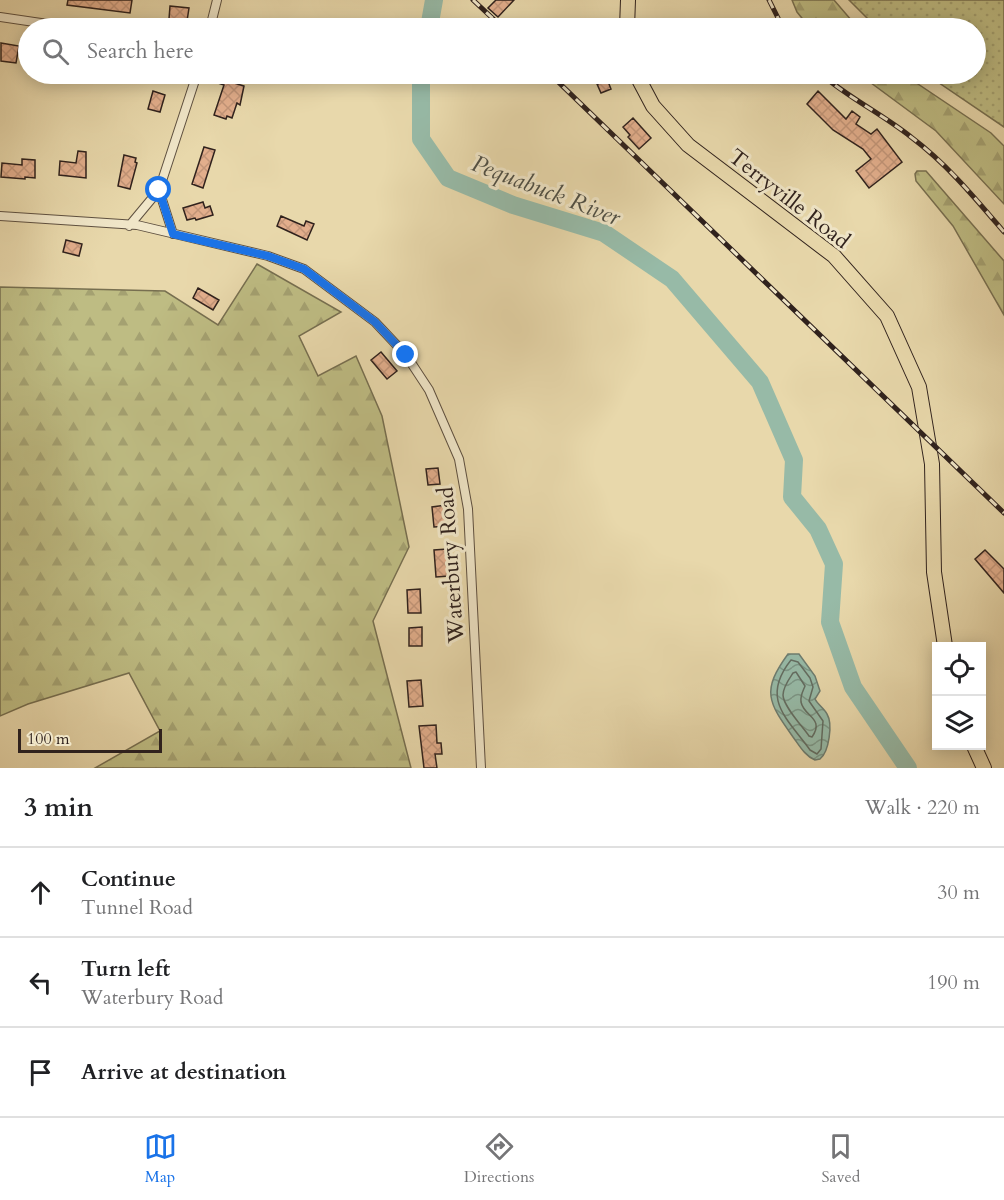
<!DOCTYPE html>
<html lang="en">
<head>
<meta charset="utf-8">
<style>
  body { margin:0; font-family:Cardo,serif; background:#f6f6f6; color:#202124 }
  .controls { position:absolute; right:18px; bottom:18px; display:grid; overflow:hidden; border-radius:0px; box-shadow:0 3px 15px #0003 }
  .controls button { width:54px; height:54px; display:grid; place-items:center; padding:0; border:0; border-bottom:2px solid #e0e0e0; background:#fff; color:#202124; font:30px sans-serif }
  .scale { position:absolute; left:18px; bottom:15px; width:144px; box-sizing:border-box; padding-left:6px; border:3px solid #30221d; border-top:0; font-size:16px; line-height:21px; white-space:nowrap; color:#30221d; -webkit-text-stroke:4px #f0e6c8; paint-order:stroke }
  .stop { position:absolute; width:18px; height:18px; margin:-14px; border:4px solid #1a73e8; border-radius:50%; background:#fff }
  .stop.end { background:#1a73e8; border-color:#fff; box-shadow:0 2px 6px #0008 }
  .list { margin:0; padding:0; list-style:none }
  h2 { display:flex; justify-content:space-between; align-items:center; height:78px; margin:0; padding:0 24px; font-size:26px }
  h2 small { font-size:20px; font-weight:400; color:#757577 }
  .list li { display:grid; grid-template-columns:39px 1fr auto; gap:18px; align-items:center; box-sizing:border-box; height:90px; padding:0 24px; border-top:2px solid #e0e0e0 }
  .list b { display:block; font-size:22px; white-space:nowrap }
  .list p { margin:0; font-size:20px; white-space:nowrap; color:#757577 }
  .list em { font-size:20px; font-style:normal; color:#757577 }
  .icon { flex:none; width:33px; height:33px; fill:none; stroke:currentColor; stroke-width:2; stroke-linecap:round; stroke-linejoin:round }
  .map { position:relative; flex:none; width:1004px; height:768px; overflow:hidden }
  .search { position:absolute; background:#fff; box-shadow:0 3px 15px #0003; left:18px; right:18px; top:18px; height:66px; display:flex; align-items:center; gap:15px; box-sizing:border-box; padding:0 21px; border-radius:33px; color:#757577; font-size:22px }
  .sheet { height:348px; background:#fff }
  nav { display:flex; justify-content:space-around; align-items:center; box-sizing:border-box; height:84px; border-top:2px solid #e0e0e0; background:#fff; font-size:16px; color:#757577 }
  nav a { display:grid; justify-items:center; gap:3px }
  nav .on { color:#1a73e8 }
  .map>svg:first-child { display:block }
</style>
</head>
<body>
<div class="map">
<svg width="1004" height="768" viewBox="0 0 1004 768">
  <defs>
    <pattern id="grass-dots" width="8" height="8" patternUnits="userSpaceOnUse" patternTransform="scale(1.5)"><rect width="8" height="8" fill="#bebc83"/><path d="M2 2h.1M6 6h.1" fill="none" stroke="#a4a171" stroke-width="1.8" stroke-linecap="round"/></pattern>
    <pattern id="forest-firs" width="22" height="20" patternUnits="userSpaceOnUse" patternTransform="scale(1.5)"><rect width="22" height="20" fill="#bebc83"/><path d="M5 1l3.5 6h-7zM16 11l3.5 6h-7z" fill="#a4a171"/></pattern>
    <pattern id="water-waves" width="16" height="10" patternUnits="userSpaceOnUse" patternTransform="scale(1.5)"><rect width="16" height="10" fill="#97baa7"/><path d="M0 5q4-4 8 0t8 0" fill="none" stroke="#7c9787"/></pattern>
    <pattern id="building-cross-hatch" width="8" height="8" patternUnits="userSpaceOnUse" patternTransform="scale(1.5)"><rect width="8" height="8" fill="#e2ae8c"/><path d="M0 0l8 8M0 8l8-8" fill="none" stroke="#c29578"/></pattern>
  </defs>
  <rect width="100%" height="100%" fill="#e8d8ab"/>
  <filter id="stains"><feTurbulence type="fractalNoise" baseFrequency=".00333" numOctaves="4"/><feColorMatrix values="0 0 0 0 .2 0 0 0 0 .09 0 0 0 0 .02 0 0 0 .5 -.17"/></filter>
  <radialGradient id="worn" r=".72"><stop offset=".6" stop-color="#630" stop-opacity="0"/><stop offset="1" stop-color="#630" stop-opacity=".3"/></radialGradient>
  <path fill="url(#grass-dots)" stroke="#776f50" stroke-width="1.5" d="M849,0h155v127l-78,-53h50v-46h-99z"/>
  <path fill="url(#forest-firs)" stroke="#776f50" stroke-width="1.5" d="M792,0h42l24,28h-48l-13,-16z
    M859,74h44l88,59 13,13v58l-68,-73z
    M917,171h9l78,90v54l-51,-89 -37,-45 -1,-7z
    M257,264l84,48 -42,24 19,40 38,-20 26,60 27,131 -36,74 38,147h-316l65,-37 -31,-58 -101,31 -28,12v-429l165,4 53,34z"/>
  <path fill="url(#water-waves)" stroke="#6e7d70" stroke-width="1.5" d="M788,654h11l16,22 5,15 -5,8c3,6 9,9 12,15 6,10 2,38 -7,45l-5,1c-10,-4 -16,-15 -22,-23 -25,-35 -32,-46 -5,-83z"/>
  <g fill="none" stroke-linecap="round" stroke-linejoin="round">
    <path stroke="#646e62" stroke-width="1.5" d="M791,660l7,2 12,16 3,9 -4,14 14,20 -2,28 -4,5 -7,-4c-23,-32 -50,-51 -19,-90z
      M796,672l9,14c-2,5 -5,10 -4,16 3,15 24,16 11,35l-3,-1c-6,-9 -26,-30 -26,-41 0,-8 6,-16 10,-22z"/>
    <path stroke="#97baa7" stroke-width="18" d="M429,28l5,-28
      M421,74v65l27,39 65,27 91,28 68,46 88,103 34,78 -2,37 26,32 16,35 -4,58 23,65 55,81"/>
  </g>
  <path fill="url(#building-cross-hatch)" stroke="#30221d" stroke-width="1.5" d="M68,0h64l-2,13 -63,-8z
    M496,0h18l-16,17 -10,-9z
    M170,6l19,2 -2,13 -18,-2z
    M1,43l18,3 -3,17 -15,-2z
    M218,74h15l-2,5 4,1 -1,3 10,3 -4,19 -3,-2 -5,15 -5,-2 -1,3 -12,-4 10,-30 -9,-3z
    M597,74h8l6,15 -10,4 -4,-9h1z
    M153,91l12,4 -5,17 -12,-3z
    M818,91l28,28 6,-8 8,6 -4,7 15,10 6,-5 25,33 -33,26 -13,-17 15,-12 -8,-10 -30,-19 -26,-26z
    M633,118l18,20 -12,11 -11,-12 2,-2 -7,-8z
    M204,147l11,3 -12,38 -11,-4z
    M78,151l8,1v26l-27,-3 1,-14 16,2z
    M124,155l12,3 -1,4 2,1 -7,26 -12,-3z
    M22,159l13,1v18l-10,-1v2l-24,-2 1,-14 20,2z
    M203,202l2,6 5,-2 3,9 -17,5 -1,-2 -8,2 -4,-12z
    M281,216l23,10 2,-5 8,3 -7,16 -30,-14z
    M66,240l16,4 -3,12 -16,-4z
    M198,288l21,12 -6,10 -20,-12z
    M381,352l16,19 -10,8 -16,-19z
    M438,468l2,16 -12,1 -2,-16z
    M446,505l2,21 -14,1 -2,-20z
    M447,549l2,27 -13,1 -2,-27z
    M985,550l19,19v24l-29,-34z
    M420,589l1,24h-13l-1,-23z
    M422,627v19h-13v-18z
    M421,680l2,26 -14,1 -2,-26z
    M436,725l1,18h4l1,11h-7l2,14h-13l-5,-42z"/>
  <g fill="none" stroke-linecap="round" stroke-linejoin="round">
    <defs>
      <path id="minor" d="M0,17l75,11
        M210,28l7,-28
        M159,190l14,44
        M0,216l137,9 131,31 36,13 71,53 31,33 23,35 30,69 9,50 13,259
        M129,226l30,-36 38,-116"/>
      <path id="trunk" d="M627,28l1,-28
        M636,74l17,32 35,39 146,111 53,60 32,71 13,77 2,108 11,74
        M974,746l10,22"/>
    </defs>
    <use href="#minor" stroke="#5e5040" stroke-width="10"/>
    <use href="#trunk" stroke="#30221d" stroke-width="16"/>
    <use href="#minor" stroke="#f0e6c8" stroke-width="8"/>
    <use href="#trunk" stroke="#e8d8ab" stroke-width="14"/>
    <defs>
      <path id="rail" d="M473,0l30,28
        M769,0l14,28
        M550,74l454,439
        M821,74c28,24 61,40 90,63 36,27 64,61 93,95"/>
    </defs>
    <use href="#rail" stroke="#30221d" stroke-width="5"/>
    <use href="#rail" stroke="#f0e6c8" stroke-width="3" stroke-dasharray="9" stroke-linecap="butt"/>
  </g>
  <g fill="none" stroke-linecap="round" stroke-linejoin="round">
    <path stroke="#1a73e8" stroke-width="8" d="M159,190l14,44 95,22 36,13 71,53 31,33"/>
  </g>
  <g text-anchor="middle" stroke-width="6" stroke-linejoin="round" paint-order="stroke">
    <g font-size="22" fill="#30221d" stroke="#f0e6c8">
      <text transform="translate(790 198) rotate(38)" y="8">Terryville Road</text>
      <text transform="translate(450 565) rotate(-94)" y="8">Waterbury Road</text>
    </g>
    <g font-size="24" font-style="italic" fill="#4f5046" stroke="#f0e6c8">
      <text transform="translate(546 190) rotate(21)" y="8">Pequabuck River</text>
    </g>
  </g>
  <rect width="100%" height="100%" filter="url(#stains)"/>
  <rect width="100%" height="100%" fill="url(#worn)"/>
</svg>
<div class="controls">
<button><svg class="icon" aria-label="locate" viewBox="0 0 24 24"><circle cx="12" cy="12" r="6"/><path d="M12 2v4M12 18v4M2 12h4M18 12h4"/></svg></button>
<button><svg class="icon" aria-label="layers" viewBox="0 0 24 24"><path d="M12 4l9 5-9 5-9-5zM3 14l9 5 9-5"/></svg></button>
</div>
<div class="scale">100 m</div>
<div class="stop" style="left:159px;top:190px"></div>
<div class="stop end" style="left:406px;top:355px"></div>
<div class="search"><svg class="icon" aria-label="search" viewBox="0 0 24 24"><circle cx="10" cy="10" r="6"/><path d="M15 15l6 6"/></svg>Search here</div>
</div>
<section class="sheet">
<h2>3 min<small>Walk · 220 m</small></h2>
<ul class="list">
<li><svg class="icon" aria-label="ahead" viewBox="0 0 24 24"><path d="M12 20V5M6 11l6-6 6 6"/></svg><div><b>Continue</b><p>Tunnel Road</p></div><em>30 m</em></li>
<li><svg class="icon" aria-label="left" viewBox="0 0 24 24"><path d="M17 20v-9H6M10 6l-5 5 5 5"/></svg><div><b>Turn left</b><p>Waterbury Road</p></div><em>190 m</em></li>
<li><svg class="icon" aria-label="arrive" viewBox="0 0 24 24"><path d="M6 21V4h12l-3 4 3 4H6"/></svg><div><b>Arrive at destination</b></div></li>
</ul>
</section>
<nav>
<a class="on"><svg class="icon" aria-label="map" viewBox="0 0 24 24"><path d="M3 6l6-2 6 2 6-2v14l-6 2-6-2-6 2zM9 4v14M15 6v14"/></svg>Map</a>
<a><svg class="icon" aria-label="directions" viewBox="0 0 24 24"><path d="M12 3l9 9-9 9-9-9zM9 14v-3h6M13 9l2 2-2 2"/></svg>Directions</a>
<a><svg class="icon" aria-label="saved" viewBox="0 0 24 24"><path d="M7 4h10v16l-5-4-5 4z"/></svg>Saved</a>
</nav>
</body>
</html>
